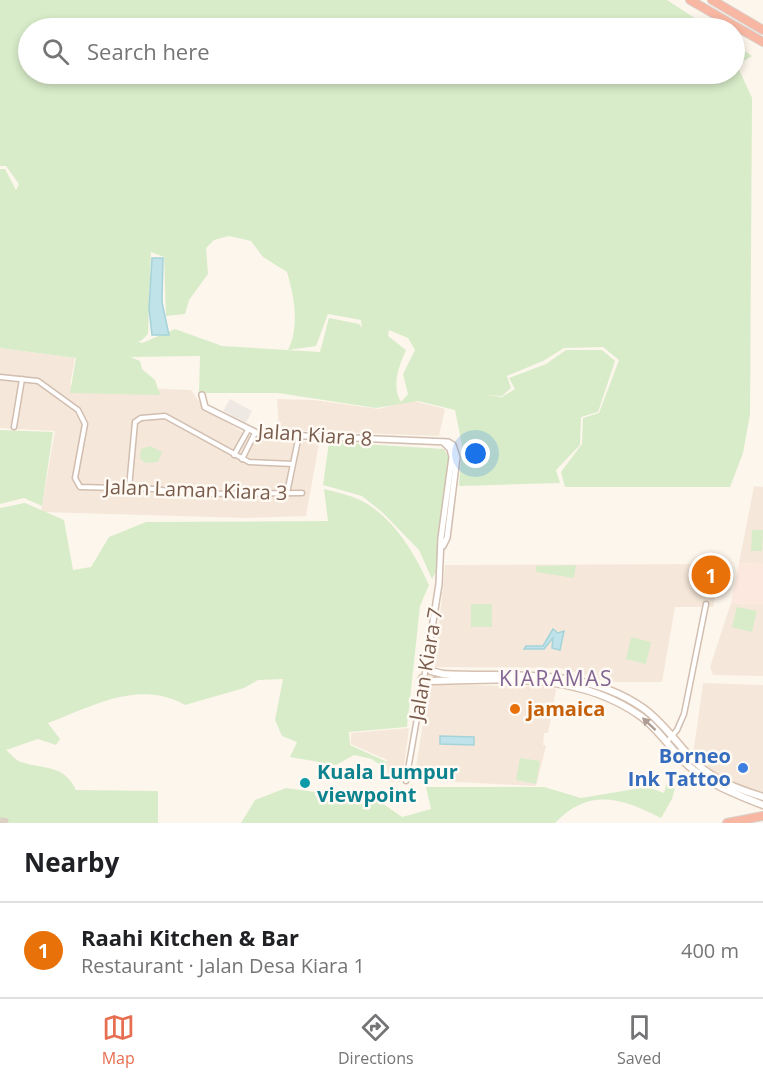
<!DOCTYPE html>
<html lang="en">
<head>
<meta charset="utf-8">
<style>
  body { margin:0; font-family:"Open Sans",sans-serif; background:#f6f6f6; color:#202124 }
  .you { position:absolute; left:476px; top:454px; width:21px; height:21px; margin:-15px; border:4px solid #fff; border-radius:50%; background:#1a73e8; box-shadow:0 0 0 9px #1a73e833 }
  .badge { display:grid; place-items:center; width:39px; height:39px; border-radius:50%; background:#e76f51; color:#fff; font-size:20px; font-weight:700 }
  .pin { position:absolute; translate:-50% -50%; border:3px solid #fff; box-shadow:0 2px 6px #0006 }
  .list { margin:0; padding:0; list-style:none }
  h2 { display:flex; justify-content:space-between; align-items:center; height:78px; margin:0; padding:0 24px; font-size:26px }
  h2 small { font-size:20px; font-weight:400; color:#757577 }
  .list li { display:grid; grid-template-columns:39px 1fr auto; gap:18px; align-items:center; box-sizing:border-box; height:96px; padding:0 24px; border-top:2px solid #e0e0e0 }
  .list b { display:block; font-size:22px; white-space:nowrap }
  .list p { margin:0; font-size:20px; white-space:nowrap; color:#757577 }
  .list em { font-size:20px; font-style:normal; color:#757577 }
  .icon { flex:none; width:33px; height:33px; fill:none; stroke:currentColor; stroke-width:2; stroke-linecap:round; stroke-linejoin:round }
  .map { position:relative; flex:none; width:763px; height:823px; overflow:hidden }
  .search { position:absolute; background:#fff; box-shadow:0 3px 9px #0003; left:18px; right:18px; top:18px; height:66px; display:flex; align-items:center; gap:15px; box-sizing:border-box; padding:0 21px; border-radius:33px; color:#757577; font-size:22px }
  .sheet { height:174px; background:#fff }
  nav { display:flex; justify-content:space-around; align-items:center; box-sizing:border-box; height:84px; border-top:2px solid #e0e0e0; background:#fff; font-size:16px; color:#757577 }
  nav a { display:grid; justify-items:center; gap:3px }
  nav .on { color:#e76f51 }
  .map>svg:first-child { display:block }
</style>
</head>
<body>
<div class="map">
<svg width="763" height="823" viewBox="0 0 763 823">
  <rect width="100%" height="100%" fill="#fdf6ec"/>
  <path fill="#f5e8da" d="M0,348l75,10 -5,27 121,5 13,19 49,29h33l33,6 -13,72 -60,2 -205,-6 14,-81 -55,-3z
    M277,399l37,1 65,9 31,-9 35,9 -6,27 -160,-6z
    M754,486l9,1v77l-24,-1z
    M721,564l-8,43h-38l-13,75h-53l-49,-14 -125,-1 10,-102z
    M731,603l32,1v72l-50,-1 -3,-8z
    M703,683l60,2v108l-27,-8 -17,-9 -26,-21z
    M429,684l124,3 3,3 -8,43h-4l-1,12 3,1 -10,40 -118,-6 -3,-6z
    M409,728l-7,54h-14l-1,-22 -36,-16v-11z"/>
  <path fill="#fde8e0" d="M739,563l24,1v40l-32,-1z"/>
  <path fill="#efe9e4" d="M230,399l22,12 -6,12 -23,-12z"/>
  <path fill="#d8ecc9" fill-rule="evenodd" d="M0,0h667l43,28h-682v46h706l1,-30 17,12 -15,9 15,33 -2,316 -7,39 -13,34h-165l-4,-15 21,-28 1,-26 16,-5 20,-53 -16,-13 -39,1 -21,13 -36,15 4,12 -9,8 -19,-1 19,2 13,-8 -6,-11 37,-14 20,-14h36l13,11 -17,51 -17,5 -1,28 -24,25 4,13 -101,3 3,-41 -7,-35 -37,-9 -42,7 -98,-15h-79l1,-37 -70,1 10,4 2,8 13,11 5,15 -90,-2 6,-35 -76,-10v-179h5l11,21 3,-6 -13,-18h-6zM229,236l22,5 12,16 24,15c7,24 13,54 1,78l28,-4 12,-32 33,6 1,8 -3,-4 -30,-6 -9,34 -98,-6 -47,-17 -33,14 -5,-2h4l7,-7 3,-82 13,5 2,59 19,-2 4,-14 19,-26 -2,-26 8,-8zM389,330l19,8 7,12 -12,24 5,20 -7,8c-10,-17 -2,-36 5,-52l-18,-14z
    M0,430l53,2 -11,74 -18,-8 -24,6z
    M329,442l115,7 6,11 -12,108 -6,11 -13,-29 -37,-38 -20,-16 -39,-11z
    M150,446l12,6 -4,10 -12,1 -6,-4 1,-10z
    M324,489c12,3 25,6 36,11 33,16 55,54 69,85l-9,21 -13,121 -58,5 1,13 37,17 -1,8 -14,-11 -18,-4 -18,10 -46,-8 7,-15 -15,-6 -7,-16 8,-41 -25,1 -14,8 -59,17c-46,-26 -92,1 -137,18l12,16 -4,6 -18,-6 -32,11c5,4 10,11 15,12 24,8 43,2 55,28l82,1v32h-158v-315l25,-5 39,17 9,50 18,-3 18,-30 37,-15 182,-1z
    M752,530h11l-1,21h-11z
    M576,565l-2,13 -38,-6v-6z
    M471,604h21v23h-21z
    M737,607l20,4 -5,21 -20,-5z
    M631,637l20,5 -5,22 -20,-5z
    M520,758l20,3 -4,23 -20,-4z
    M669,776l7,8 -4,15 -11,19c-39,-20 -72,-31 -106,5h-314l14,-23 31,-12 29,4v4h57l30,21 29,-8 -5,-22h118l37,11 66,-11 17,6z"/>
  <path fill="#bfe3e8" stroke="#a5d3da" stroke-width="1.5" d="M152,258h11l-1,44 7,33h-17l-3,-26z
    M553,629l5,4 6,-2 -4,19 -8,-2 1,-10 -9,11h-20l2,-3h17z
    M440,736l34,1v8l-34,-1z"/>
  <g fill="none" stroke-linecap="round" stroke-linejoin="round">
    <path stroke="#dcd0c4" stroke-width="8" stroke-dasharray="8 4" stroke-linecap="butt" d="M0,821l9,2"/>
    <defs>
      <path id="minor" d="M0,377l38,4 40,29 7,14 -10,54 5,9 74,2 37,5 111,-1
        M14,427l8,-48
        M234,455l14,-25
        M242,459l13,-26
        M129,488l6,-66 6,-4 24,-2 84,46 44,2
        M287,493l12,-58
        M667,742l10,-12 7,-16 22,-110
        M406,781l20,-114"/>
      <path id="tertiary" d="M202,395l3,12 54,27 189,8 5,3 4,12 -10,81 -4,8
        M426,666l13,-82 2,-46 11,-81 -2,-8 -7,-7"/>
      <path id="secondary" d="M426,666l5,5 12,3c70,4 140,-8 200,34 21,15 34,36 51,53 19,19 44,28 69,36
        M422,678l8,3c72,-1 146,-10 209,34 16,11 28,28 41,43 24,24 52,35 83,47"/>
      <path id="motorway" d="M690,0l73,42
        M712,0l51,30
        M727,823l36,-7"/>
    </defs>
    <use href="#minor" stroke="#d1beb0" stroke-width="7"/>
    <use href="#tertiary" stroke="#d1beb0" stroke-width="8"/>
    <use href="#secondary" stroke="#d6c0b0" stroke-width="9"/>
    <use href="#motorway" stroke="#dad1cd" stroke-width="10"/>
    <use href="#minor" stroke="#fff" stroke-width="4"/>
    <use href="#tertiary" stroke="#fff" stroke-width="5"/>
    <use href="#secondary" stroke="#fff" stroke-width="6"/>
    <use href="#motorway" stroke="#f7b7a3" stroke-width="8"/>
  </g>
  <defs><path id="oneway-solid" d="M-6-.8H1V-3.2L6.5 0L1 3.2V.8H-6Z" transform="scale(1.5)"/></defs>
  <use fill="#af9d94" href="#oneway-solid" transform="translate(649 724) rotate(-137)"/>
  <circle fill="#e8710a" stroke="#fffaf3" stroke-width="2" cx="515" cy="709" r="6"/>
  <circle fill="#3f7fe0" stroke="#fffaf3" stroke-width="2" cx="743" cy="768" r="6"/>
  <circle fill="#0f9aa8" stroke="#fffaf3" stroke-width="2" cx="305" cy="783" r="6"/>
  <g text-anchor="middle" stroke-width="5" stroke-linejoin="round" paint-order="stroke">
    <g font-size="20" fill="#7a5c4d" stroke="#fffaf3">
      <text transform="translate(315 435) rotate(4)" y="7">Jalan Kiara 8</text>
      <text transform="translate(196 490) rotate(2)" y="7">Jalan Laman Kiara 3</text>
      <text transform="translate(426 664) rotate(-80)" y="7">Jalan Kiara 7</text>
    </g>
    <g font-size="20" font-weight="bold" fill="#c56008" stroke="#fffaf3" text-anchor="start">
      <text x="527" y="716">jamaica</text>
    </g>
    <g font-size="20" font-weight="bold" fill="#366cbe" stroke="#fffaf3" text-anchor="end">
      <text x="731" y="763">Borneo<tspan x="731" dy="23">Ink Tattoo</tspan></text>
    </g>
    <g font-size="20" font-weight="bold" fill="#0d838f" stroke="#fffaf3" text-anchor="start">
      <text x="317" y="779">Kuala Lumpur<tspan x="317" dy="23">viewpoint</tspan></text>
    </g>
    <g font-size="21" letter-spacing="1.5" fill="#846695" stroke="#fffaf3">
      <text x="556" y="686">KIARAMAS</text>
    </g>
  </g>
</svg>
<div class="you"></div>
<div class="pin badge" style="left:711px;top:575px;background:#e8710a">1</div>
<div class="search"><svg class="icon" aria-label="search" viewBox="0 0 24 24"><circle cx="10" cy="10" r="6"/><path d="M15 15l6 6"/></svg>Search here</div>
</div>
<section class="sheet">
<h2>Nearby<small></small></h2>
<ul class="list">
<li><span class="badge" style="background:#e8710a">1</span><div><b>Raahi Kitchen &amp; Bar</b><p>Restaurant · Jalan Desa Kiara 1</p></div><em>400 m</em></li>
</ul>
</section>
<nav>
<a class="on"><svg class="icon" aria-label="map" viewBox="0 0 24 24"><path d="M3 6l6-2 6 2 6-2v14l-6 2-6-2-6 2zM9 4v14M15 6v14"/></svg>Map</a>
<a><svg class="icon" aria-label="directions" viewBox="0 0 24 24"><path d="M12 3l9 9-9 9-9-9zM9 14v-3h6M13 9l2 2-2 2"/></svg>Directions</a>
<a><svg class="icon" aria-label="saved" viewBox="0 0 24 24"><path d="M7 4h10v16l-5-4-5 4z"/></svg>Saved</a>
</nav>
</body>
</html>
